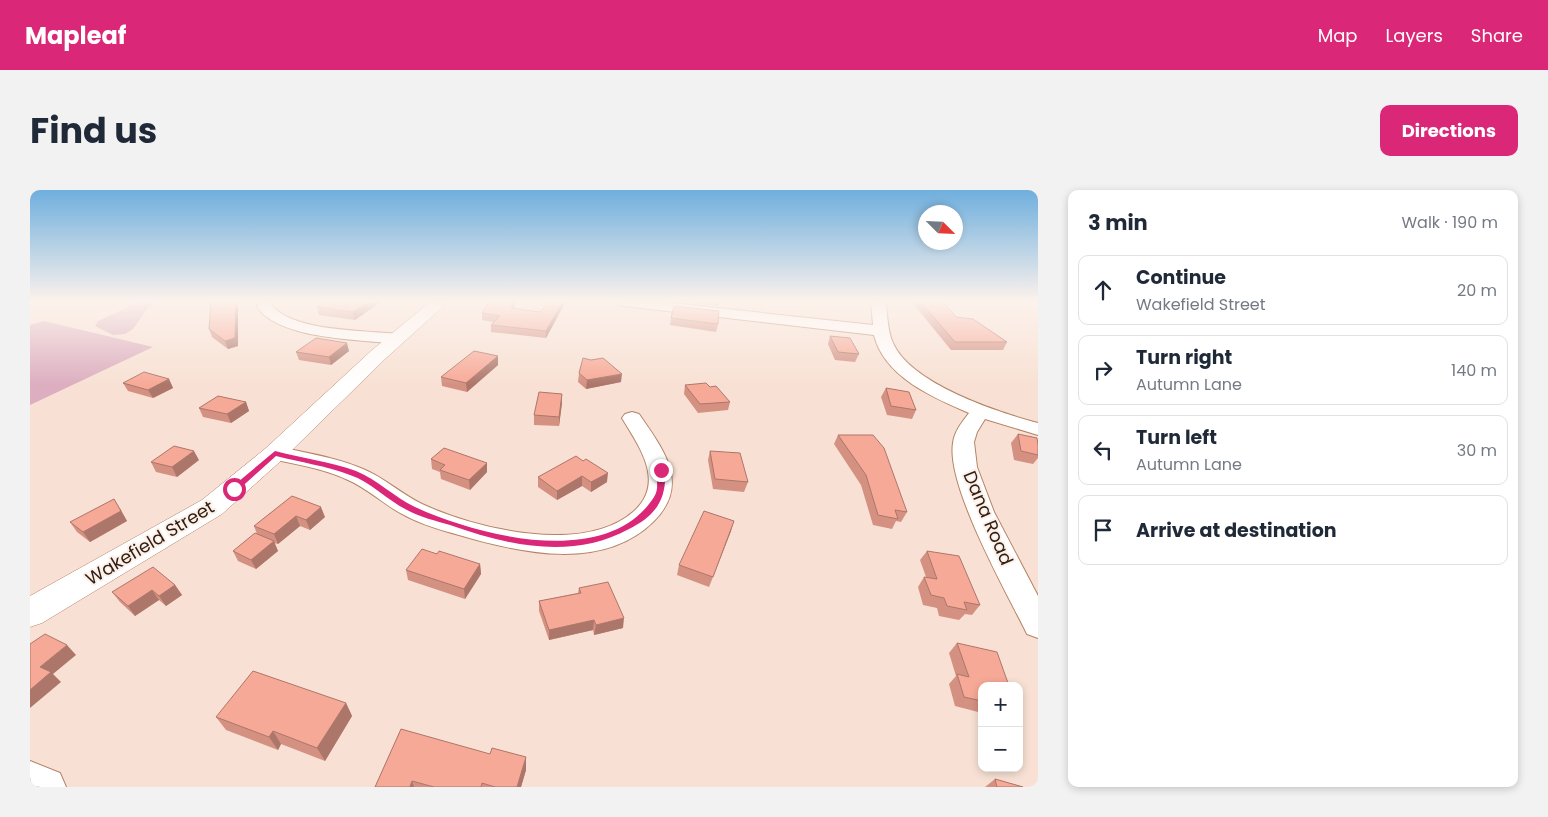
<!DOCTYPE html>
<html lang="en">
<head>
<meta charset="utf-8">
<style>
  body { margin:0; font-family:Poppins,sans-serif; background:#f2f2f3; color:#1f2937 }
  .controls { position:absolute; right:15px; bottom:15px; display:grid; overflow:hidden; border-radius:10px; box-shadow:0 2px 8px #0003 }
  .controls button { width:45px; height:45px; display:grid; place-items:center; padding:0; border:0; border-bottom:1px solid #e0e1e3; background:#fff; color:#1f2937; font:25px sans-serif }
  .compass { position:absolute; left:888px; top:15px; width:45px; height:45px; border-radius:50%; background:#fff; box-shadow:0 2px 8px #0003; rotate:114deg }
  .stop { position:absolute; width:15px; height:15px; margin:-11px; border:4px solid #db2777; border-radius:50%; background:#fff }
  .stop.end { background:#db2777; border-color:#fff; box-shadow:0 1px 5px #0008 }
  .list { margin:0; padding:0; list-style:none }
  h2 { display:flex; justify-content:space-between; align-items:center; height:65px; margin:0; padding:0 20px; font-size:21px }
  h2 small { font-size:16px; font-weight:400; color:#747a83 }
  .list li { display:grid; grid-template-columns:32px 1fr auto; gap:15px; align-items:center; box-sizing:border-box; height:70px; margin:0 10px 10px; padding:0 10px; border:1px solid #e0e1e3; border-radius:10px }
  .list b { display:block; font-size:19px; white-space:nowrap }
  .list p { margin:0; font-size:16px; white-space:nowrap; color:#747a83 }
  .list em { font-size:16px; font-style:normal; color:#747a83 }
  .icon { flex:none; width:28px; height:28px; fill:none; stroke:currentColor; stroke-width:2; stroke-linecap:round; stroke-linejoin:round }
  .map { position:relative; flex:none; width:1008px; height:597px; overflow:hidden; border-radius:10px }
  header { display:flex; align-items:center; gap:30px; box-sizing:border-box; height:70px; padding:0 25px; background:#db2777; color:#fff }
  header strong { font-size:24px }
  nav { display:flex; gap:28px; margin-inline-start:auto; font-size:18px }
  .intro { display:flex; align-items:center; justify-content:space-between; box-sizing:border-box; height:120px; padding:0 30px }
  h1 { margin:0; font-size:35px }
  .button { padding:12px 22px; border-radius:10px; background:#db2777; color:#fff; font-size:18px; font-weight:700 }
  main { display:flex; gap:30px; padding:0 30px }
  aside { flex:1; background:#fff; border-radius:10px; box-shadow:0 2px 8px #0003 }
  .map>svg:first-child { display:block }
</style>
</head>
<body>
<header>
<strong>Mapleaf</strong>
<nav><a>Map</a><a>Layers</a><a>Share</a></nav>
</header>
<div class="intro"><h1>Find us</h1><a class="button">Directions</a></div>
<main>
<div class="map">
<svg width="1008" height="597" viewBox="0 0 1008 597">
  <rect width="100%" height="100%" fill="#f8e1d4"/>
  <path fill="#dcaec0" d="M103,111h32l-16,6 -16,22 -8,5 -12,1 -18,-9 3,-5 30,-14z
    M14,131l109,26 -123,58v-80z"/>
  <g fill="none" stroke-linecap="round" stroke-linejoin="round">
    <defs>
      <path id="street" d="M231,111h14l-3,5c24,26 91,24 125,28l8,5 -8,5c-38,-5 -117,-4 -140,-37z
        M588,111h35l220,24 -2,-24h14c3,14 2,29 8,42 18,41 104,69 145,80v12l-53,-16 -8,13 -3,10 3,25 17,45 44,84v42l-11,-4c-20,-41 -81,-148 -74,-191 1,-11 9,-21 16,-30 -35,-15 -85,-36 -95,-78l-250,-29 -5,-1z
        M602,222l7,2c24,35 52,70 15,107 -51,51 -134,32 -195,14 -18,-5 -36,-10 -53,-19 -21,-10 -37,-27 -58,-36 -26,-12 -54,-16 -81,-22l-3,-5 3,-5 8,-2c30,7 60,11 88,23 22,9 38,25 59,35 54,25 161,51 211,8 33,-29 7,-64 -11,-94l3,-4z
        M0,571l30,12 6,14h-36z"/>
      <path id="secondary" d="M401,111h18l-64,58 -101,99 -62,56 -180,109 -12,4v-31l172,-96 64,-52 105,-97z"/>
    </defs>
    <use href="#street" stroke="#b58363" stroke-width="2"/>
    <use href="#secondary" stroke="#b58363" stroke-width="1"/>
    <use href="#street" fill="#fff" fill-rule="evenodd"/>
    <use href="#secondary" fill="#fff" fill-rule="evenodd"/>
  </g>
  <path fill="#d49182" d="M352,111l-27,19 -36,-5 -2,-8z
    M520,111h16l-20,37 -55,-6v-7l3,-3 -12,-2v-7l32,-5 26,4z
    M646,111h44l-1,5z
    M881,111h31l14,16 51,25 -4,8h-52z
    M641,128l47,6 -2,8 -46,-7z
    M179,139l29,17 -10,3 -16,-12z
    M800,146l29,18 -4,8 -20,-2 -7,-16z
    M319,161l-18,14 -32,-5 -3,-8z
    M468,166v9l-31,27 -25,-6 -1,-9z
    M549,183l42,9 -35,7 -8,-7z
    M139,189l4,9 -20,10 -25,-7 -5,-8z
    M655,195l25,2 20,15 -2,8 -30,3 -14,-19z
    M856,198l30,22 -4,9 -25,-4 -6,-18z
    M216,212l3,9 -18,12 -28,-6 -4,-9z
    M532,213l-3,23 -25,-1v-10z
    M988,244l20,11v13l-5,6 -19,-4 -3,-17z
    M808,245l69,77 -6,10 -5,-1 -4,8 -19,-4 -12,-40 -27,-41z
    M680,261l38,31 -4,10 -31,-3 -5,-29z
    M401,269l56,4v9l-17,18 -29,-11 -1,-7 -8,-3z
    M169,270l-22,17 -21,-5 -5,-10z
    M553,271l24,21 -16,10 -9,-6 -25,14 -19,-13v-10z
    M262,306l33,21 -15,13 -10,-4 -22,18 -4,-1 4,8 -22,18 -18,-8 -5,-10 24,-17 -3,-8z
    M90,318l7,13 -37,21 -13,-10 -7,-10z
    M701,341l-22,56 -32,-12 2,-10z
    M897,361l53,54 -8,10 -7,-1 -6,6 -20,-4 -2,-8 -14,-3 -5,-18 6,-10h2l-6,-17z
    M407,364l43,10 1,10 -16,25 -57,-19 -2,-10z
    M145,395l7,10 -16,11 -7,-6 -24,16 -15,-14 -8,-10z
    M549,398l44,40 -29,7 -1,-5 -44,10 -10,-29v-10l39,-8z
    M927,453l25,43v27l-27,-7 -6,-22 7,-8 -7,-23z
    M316,513l6,13 -27,45 -44,-17 -3,6 -52,-20 -10,-13z
    M371,539l125,41 -5,17h-146z
    M965,589l28,8h-38z"/>
  <path fill="#ad766a" d="M206,111h2v45l-10,3 -3,-8z
    M340,111h12l-27,19 -2,-8z
    M484,111h3l-6,13v-6z
    M533,111h3l-20,37v-7z
    M317,153l2,8 -18,14 -2,-8z
    M468,166v9l-31,27 -1,-9z
    M592,184l-1,8 -35,7 1,-9z
    M139,189l4,9 -20,10 -5,-8z
    M532,204v9l-3,23v-9z
    M216,212l3,9 -18,12 -4,-9z
    M164,261l5,9 -22,17 -5,-10z
    M457,273v9l-17,18 -1,-10z
    M578,283l-1,9 -16,10v-10z
    M552,286v10l-25,14v-9z
    M84,309l13,22 -37,21 -7,-10z
    M291,317l4,10 -15,13 -4,-10z
    M266,326l4,10 -22,18 -4,-10z
    M704,331l-3,10 -22,56 4,-10z
    M244,351l4,10 -22,18 -5,-9z
    M450,374l1,10 -16,25 -1,-10z
    M145,395l7,10 -16,11 -7,-10z
    M122,400l7,10 -24,16 -7,-10z
    M594,428l-1,10 -29,7 2,-10z
    M564,430l-1,10 -44,10v-10z
    M37,455l9,10 -23,19 8,8 -31,26v-18l10,-23z
    M316,513l6,13 -27,45 -8,-13z
    M243,541l8,13 -3,6 -9,-13z
    M496,567v13l-5,17h-4z
    M382,591l2,6h-4z"/>
  <path fill="#f7a997" stroke="#ad766a" d="M181,111h25l-1,37 -10,3 -16,-12z
    M297,111h43l-17,11 -36,-5z
    M459,111h25l-3,7 29,4 10,-11h13l-17,30 -55,-6 9,-9 -18,-3z
    M890,111h22l14,16 17,2 34,23h-52z
    M644,116l45,5 -1,13 -47,-6z
    M800,146l20,2 9,16 -21,-2z
    M286,148l31,5 -18,14 -33,-5z
    M444,161l24,5 -32,27 -25,-6z
    M553,168l8,2 12,-2 19,16 -35,6 -8,-7z
    M114,182l25,7 -21,11 -25,-7z
    M676,193l4,4 6,-1 14,16 -30,2 -15,-19z
    M856,198l23,4 7,18 -25,-4z
    M509,202l23,2 -3,23 -25,-2z
    M188,206l28,6 -19,12 -28,-6z
    M988,244l19,4 1,7v10l-17,-4z
    M808,245h35l11,13 23,64 -12,-2 3,9 -20,-4 -12,-40z
    M144,256l20,5 -22,16 -21,-5z
    M414,258l43,15 -18,17 -29,-10 5,-5 -14,-6z
    M680,261l30,2 8,29 -33,-3z
    M546,266l7,5 3,-2 22,14 -17,9 -9,-6 -25,15 -19,-14z
    M262,306l29,11 -15,13 -10,-4 -22,18 -20,-8z
    M84,309l7,12 -38,21 -13,-10z
    M674,321l30,10 -21,56 -34,-12z
    M225,343l19,8 -23,19 -18,-9z
    M392,359l15,5 2,-3 41,13 -16,25 -58,-19z
    M897,361l32,5 21,49 -16,-3 3,8 -20,-4 -3,-8 -13,-3 -7,-18 13,2z
    M123,377l22,18 -16,11 -7,-6 -24,16 -16,-14z
    M578,392l16,36 -28,7 -2,-5 -45,10 -10,-29 42,-8 -2,-5z
    M15,444l22,11 -27,22 11,5 -21,18v-46z
    M927,453l40,9 12,34h-27v15l-18,-4 -7,-23 12,3z
    M223,481l93,32 -29,45 -44,-17 -4,6 -53,-20z
    M371,539l89,25 2,-6 34,9 -9,30h-22l-13,-4 -1,4h-47l-22,-6 -2,6h-35z
    M965,589l28,8h-26z"/>
  <linearGradient id="sky" x2="0" y2="1"><stop stop-color="#6fafde"/><stop offset="0.57" stop-color="#fcf2ec"/><stop offset="1" stop-color="#fcf2ec" stop-opacity="0"/></linearGradient>
  <rect width="1008" height="195" fill="url(#sky)"/>
  <path fill="#db2777" d="M245,261c26,7 56,11 81,20 22,9 38,26 59,36 63,29 193,63 239,-10 6,-9 1,-19 4,-29l7,2c2,30 -10,46 -36,59 -57,31 -120,17 -179,-4 -14,-4 -30,-8 -43,-15 -20,-10 -36,-28 -57,-35 -24,-9 -50,-13 -74,-19l-39,35h-5v-4z"/>
  <g text-anchor="middle" stroke-width="4" stroke-linejoin="round" paint-order="stroke">
    <g font-size="18" fill="#311d10" stroke="#fcf1ea">
      <text transform="translate(958 328) rotate(67)" y="6">Dana Road</text>
      <text transform="translate(120 353) rotate(-31)" y="6">Wakefield Street</text>
    </g>
  </g>
</svg>
<div class="controls">
<button>+</button>
<button>−</button>
</div>
<svg class="compass" viewBox="-18 -18 36 36"><path d="M0-13l5 13h-10z" fill="#e53935"/><path d="M0 13l5-13h-10z" fill="#747a83"/></svg>
<div class="stop" style="left:204px;top:299px"></div>
<div class="stop end" style="left:631px;top:280px"></div>
</div>
<aside>
<h2>3 min<small>Walk · 190 m</small></h2>
<ul class="list">
<li><svg class="icon" aria-label="ahead" viewBox="0 0 24 24"><path d="M12 20V5M6 11l6-6 6 6"/></svg><div><b>Continue</b><p>Wakefield Street</p></div><em>20 m</em></li>
<li><svg class="icon" aria-label="right" viewBox="0 0 24 24"><path d="M7 20v-9h11M14 6l5 5-5 5"/></svg><div><b>Turn right</b><p>Autumn Lane</p></div><em>140 m</em></li>
<li><svg class="icon" aria-label="left" viewBox="0 0 24 24"><path d="M17 20v-9H6M10 6l-5 5 5 5"/></svg><div><b>Turn left</b><p>Autumn Lane</p></div><em>30 m</em></li>
<li><svg class="icon" aria-label="arrive" viewBox="0 0 24 24"><path d="M6 21V4h12l-3 4 3 4H6"/></svg><div><b>Arrive at destination</b></div></li>
</ul>
</aside>
</main>
</body>
</html>
